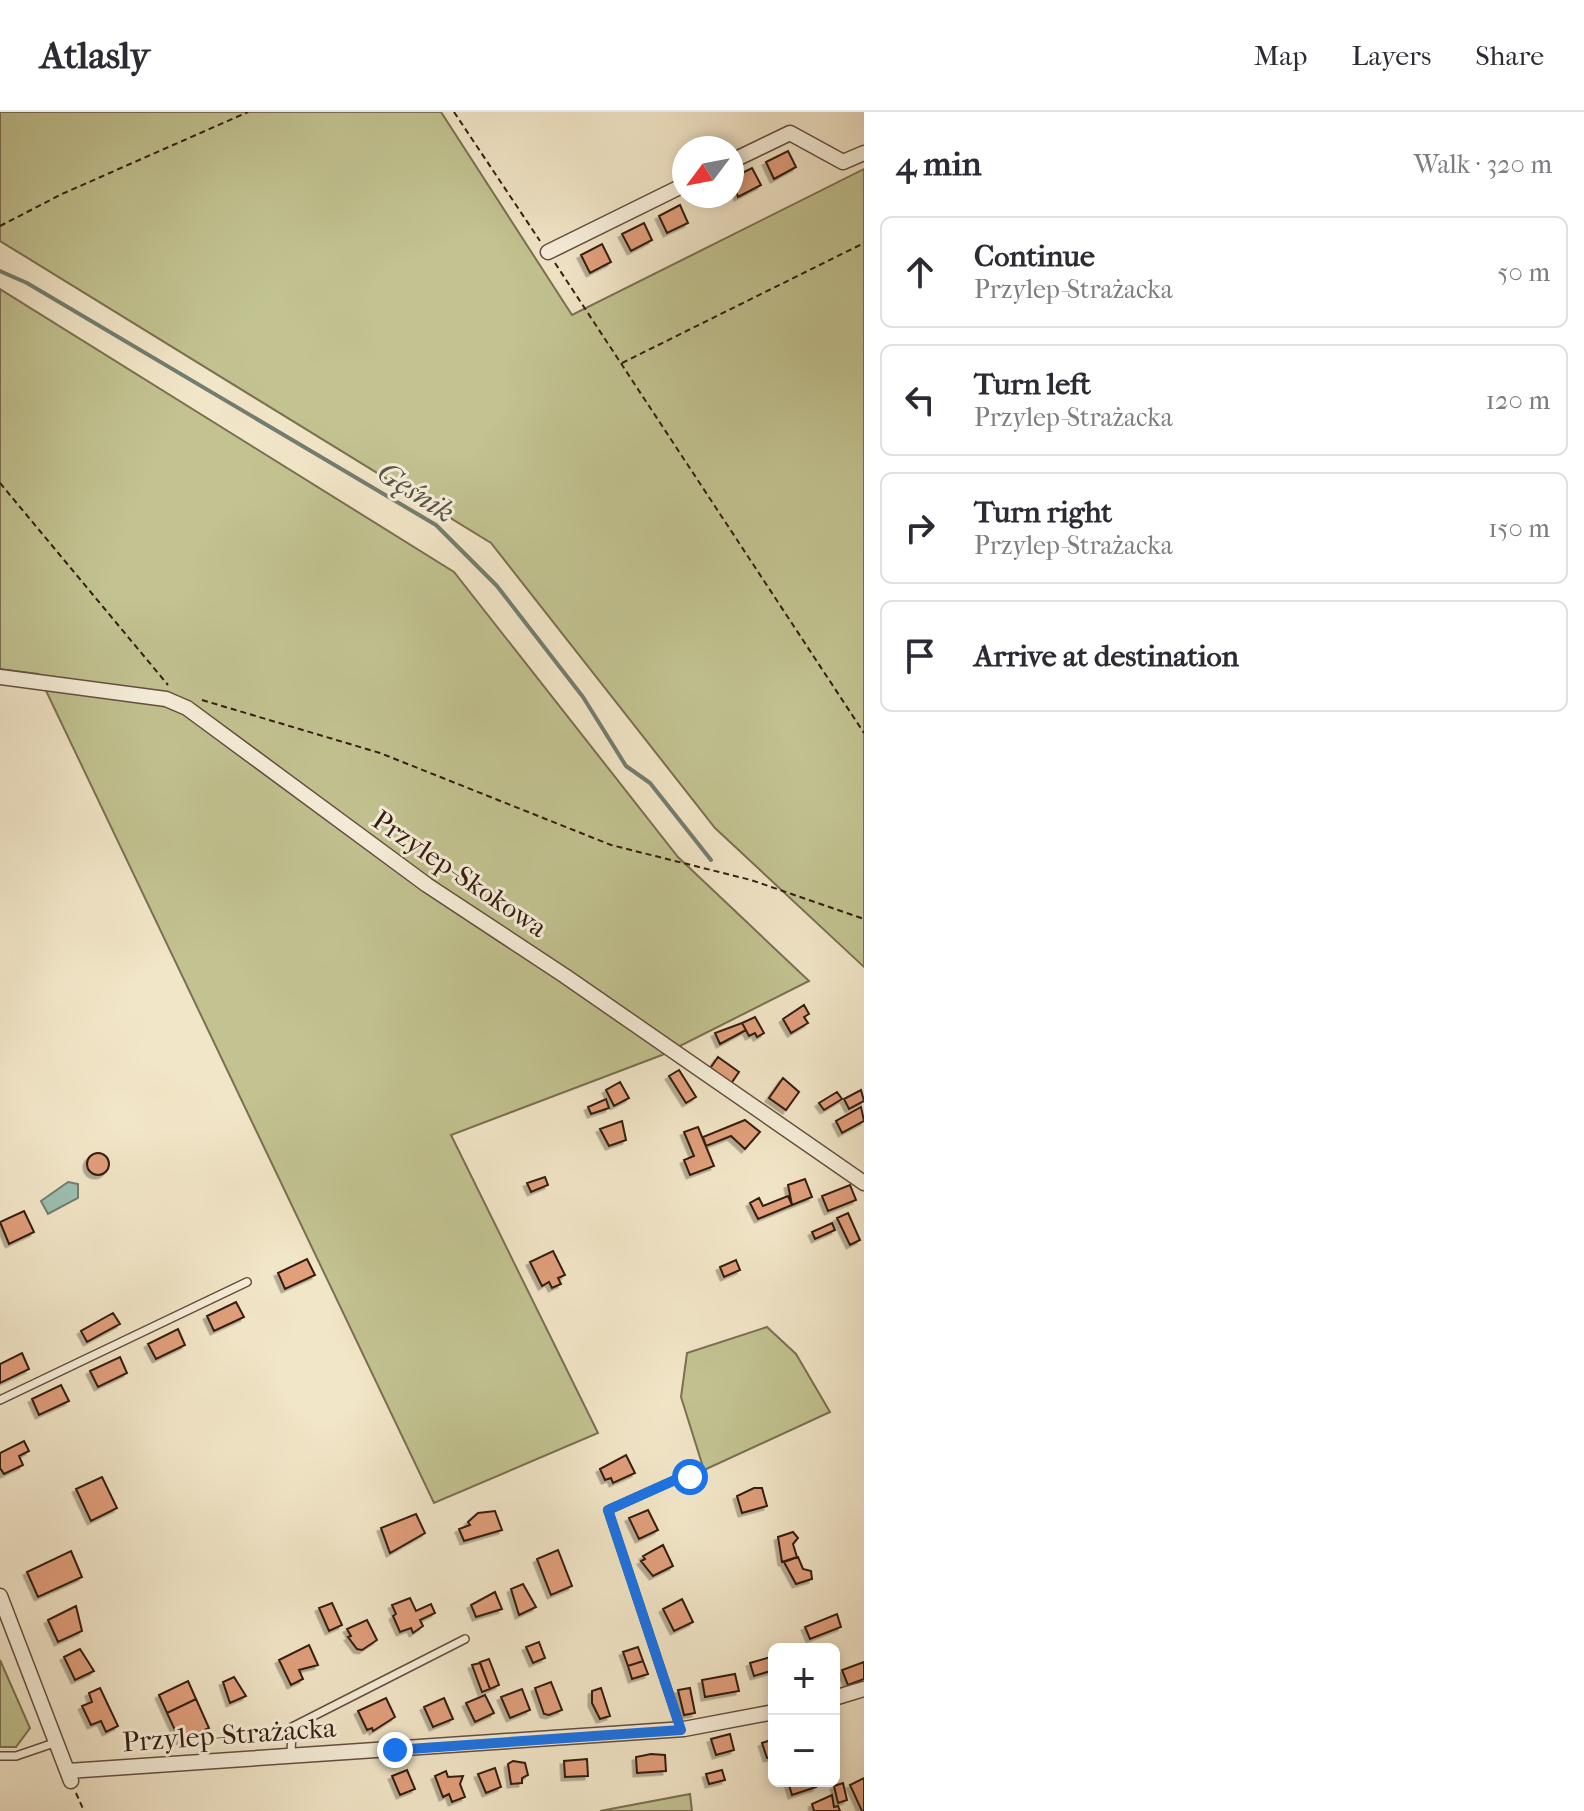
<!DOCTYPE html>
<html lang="en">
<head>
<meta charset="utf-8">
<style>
  body { margin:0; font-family:"IM FELL French Canon",serif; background:#f7f7f7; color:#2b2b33 }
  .controls { position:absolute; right:24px; bottom:24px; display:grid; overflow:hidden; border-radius:12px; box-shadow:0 4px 12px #0003 }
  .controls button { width:72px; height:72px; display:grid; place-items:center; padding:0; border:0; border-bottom:2px solid #e1e1e2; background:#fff; color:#2b2b33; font:40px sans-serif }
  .compass { position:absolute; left:672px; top:24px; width:72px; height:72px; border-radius:50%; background:#fff; box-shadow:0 4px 12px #0003; rotate:238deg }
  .stop { position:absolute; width:24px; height:24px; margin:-18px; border:6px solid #1a73e8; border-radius:50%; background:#fff }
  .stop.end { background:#1a73e8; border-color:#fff; box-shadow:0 2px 8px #0008 }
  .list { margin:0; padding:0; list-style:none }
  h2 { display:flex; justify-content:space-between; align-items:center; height:104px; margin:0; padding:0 32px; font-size:34px }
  h2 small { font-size:26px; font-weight:400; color:#7c7c81 }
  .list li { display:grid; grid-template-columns:52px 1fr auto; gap:24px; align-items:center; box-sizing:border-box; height:112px; margin:0 16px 16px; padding:0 16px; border:2px solid #e1e1e2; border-radius:12px }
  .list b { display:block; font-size:30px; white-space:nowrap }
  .list p { margin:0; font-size:26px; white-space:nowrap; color:#7c7c81 }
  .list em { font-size:26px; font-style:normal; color:#7c7c81 }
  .icon { flex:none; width:44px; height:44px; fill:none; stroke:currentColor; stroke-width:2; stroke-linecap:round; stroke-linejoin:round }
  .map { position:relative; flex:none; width:864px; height:1699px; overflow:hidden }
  header { display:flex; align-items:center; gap:48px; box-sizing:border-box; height:112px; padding:0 40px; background:#fff; border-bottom:2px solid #e1e1e2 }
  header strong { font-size:38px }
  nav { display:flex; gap:44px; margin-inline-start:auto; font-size:28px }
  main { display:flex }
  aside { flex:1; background:#fff }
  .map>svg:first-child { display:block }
</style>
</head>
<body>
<header>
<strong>Atlasly</strong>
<nav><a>Map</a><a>Layers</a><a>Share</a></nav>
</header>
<main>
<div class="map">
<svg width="864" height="1699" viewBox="0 0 864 1699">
  <defs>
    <filter id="shadow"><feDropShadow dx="-3.5" dy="3.5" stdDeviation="0" flood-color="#0004"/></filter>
  </defs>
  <rect width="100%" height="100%" fill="#f2e6c8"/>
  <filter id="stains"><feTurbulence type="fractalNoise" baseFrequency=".0025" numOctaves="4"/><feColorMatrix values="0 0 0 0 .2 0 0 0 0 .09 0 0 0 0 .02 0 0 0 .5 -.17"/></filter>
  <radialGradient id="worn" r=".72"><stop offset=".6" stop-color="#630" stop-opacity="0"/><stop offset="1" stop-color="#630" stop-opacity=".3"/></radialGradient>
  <path fill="#c2c391" stroke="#7b7050" stroke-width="2" d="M0,0h441l131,203 292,-146v798l-149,-139 -224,-285 -491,-302z
    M0,177l454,283 224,285 131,124 -147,74 -211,80 147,298 -164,70 -396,-829 -38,-5z
    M767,1215l29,27 34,58 -126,58 -23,-73 6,-44z
    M0,1548l30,68 -14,19h-16z
    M690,1682l2,17h-92z"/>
  <path fill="#9cc0b2" stroke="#727e71" stroke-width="2" d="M68,1070l10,2v14l-30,16 -7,-13z"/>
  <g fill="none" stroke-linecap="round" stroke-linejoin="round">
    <path stroke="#727e71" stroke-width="4" d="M0,159l27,12 409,242 61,61 86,111 43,69 24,17 61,77"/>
  </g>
  <path fill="#e19f7c" stroke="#341c10" stroke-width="2" filter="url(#shadow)" d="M788,39l8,16 -22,12 -8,-17z
    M752,56l9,17 -23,12 -6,-19z
    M680,93l8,18 -21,10 -8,-17z
    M644,111l8,17 -21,11 -9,-17z
    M602,132l9,18 -21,11 -9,-18z
    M804,893l5,9 -5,3 4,6 -17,10 -8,-14z
    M755,905l9,16 -7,4 -2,-4 -6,3 -7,-13z
    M742,911l4,7 -26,14 -5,-11z
    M718,945l21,15 -9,13 -21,-15z
    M679,958l17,27 -10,6 -17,-27z
    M783,966l16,14 -13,18 -17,-12z
    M620,970l9,16 -15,8 -8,-16z
    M861,978l3,11 -15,8 -5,-10z
    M837,980l5,7 -18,11 -5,-7z
    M606,987l3,9 -18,6 -3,-7z
    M861,995l3,14 -22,12 -6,-12z
    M745,1008l15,12 -15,17 -14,-13 -25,10 -3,-9z
    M622,1009l4,19 -17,6 -9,-17z
    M698,1015l16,39 -24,9 -6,-15 10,-4 -10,-24z
    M87 1052a11 11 0 1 1 22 0a11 11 0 1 1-22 0Z
    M545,1065l3,8 -17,7 -4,-9z
    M805,1067l7,18 -20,8 -4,-20z
    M850,1073l6,15 -28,11 -6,-15z
    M788,1084l4,9 -34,14 -8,-16 9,-5 4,8z
    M24,1099l10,21 -25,12 -9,-22z
    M848,1101l12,27 -10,5 -13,-27z
    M832,1111l3,7 -20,9 -3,-7z
    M553,1139l12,24 -7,3 3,6 -9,4 -3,-6 -7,4 -12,-24z
    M307,1147l8,16 -30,14 -7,-16z
    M736,1148l4,10 -16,7 -4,-10z
    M236,1190l8,15 -30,14 -7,-15z
    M113,1201l7,11 -33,18 -6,-11z
    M178,1217l7,16 -29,14 -8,-15z
    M22,1241l7,16 -29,14v-19z
    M120,1245l7,16 -29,14 -8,-16z
    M61,1273l8,16 -30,14 -7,-16z
    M24,1329l5,10 -10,5 4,9 -19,9 -4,-6v-15z
    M626,1343l9,18 -22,10 -2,-5 -6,2 -5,-11z
    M102,1365l15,31 -26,13 -15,-32z
    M754,1376h8l5,18 -25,7 -5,-17z
    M648,1398l10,20 -19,9 -10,-21z
    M495,1399l7,19 -38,11 -5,-12 11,-4 -2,-3 10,-9z
    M416,1402l9,19 -35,20 -9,-25z
    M793,1420l5,6 -5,6 4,13 -15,5 -4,-25z
    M663,1433l10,21 -20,10 -12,-15 4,-2 -2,-3z
    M558,1438l14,36 -21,9 -14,-36z
    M71,1439l11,26 -44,20 -11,-25z
    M798,1445l5,12 8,2 1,8 -16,5 -12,-22z
    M523,1472l13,23 -17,8 -8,-26z
    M495,1480l7,17 -26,8 -5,-12z
    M410,1486l6,13 15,-7 4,9 -15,7 3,6 -10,7 -2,-5 -11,4 -7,-16 3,-2 -4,-9z
    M682,1487l11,23 -19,9 -11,-22z
    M332,1491l10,22 -13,6 -10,-23z
    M76,1494l6,25 -24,11 -10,-22z
    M837,1502l4,13 -31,12 -5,-12z
    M367,1508l10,20 -15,10 -5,-1 -9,-12 3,-1 -4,-7z
    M539,1530l6,16 -12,5 -7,-16z
    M309,1533l9,20 -19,5 4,9 -12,6 -12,-25z
    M638,1535l5,14 -15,5 -5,-14z
    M80,1537l14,22 -19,9 -11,-23z
    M774,1544v14l-20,6 -4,-13z
    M489,1547l10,26 -9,4 -10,-27z
    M643,1549l5,13 -16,5 -4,-13z
    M864,1550v17l-16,6 -6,-15z
    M480,1551l10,26 -8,3 -10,-27z
    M735,1562l4,17 -34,6 -3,-17z
    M234,1565l12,19 -16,7 -7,-21z
    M188,1569l8,18 -29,14 -8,-18z
    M551,1570l11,28 -13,5 -5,-1 -9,-26z
    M100,1576l18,38 -12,6 -5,-11 -10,4 -9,-19 10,-4 -3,-9z
    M601,1576l9,28 -10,3 -8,-16v-12z
    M690,1576l5,25 -11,2 -6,-25z
    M522,1577l8,21 -20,8 -9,-21z
    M485,1583l9,18 -19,9 -9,-19z
    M386,1586l9,19 -22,14 -1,-3 -5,2 -9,-19z
    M444,1586l9,21 -20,8 -9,-20z
    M196,1587l13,29 -29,13 -13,-28z
    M730,1622l4,16 -18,5 -5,-16z
    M774,1627v18l-7,1 -5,-15z
    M651,1642l14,1 1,16 -29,2 -1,-16z
    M587,1647l1,17 -23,1 -1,-16z
    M513,1649l12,2 3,12 -6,3v5l-11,1 -3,-20z
    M495,1656l6,19 -15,6 -8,-19z
    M407,1658l8,19 -15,6 -8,-19z
    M722,1658l3,10 -16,4 -3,-10z
    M446,1659l2,6 15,-1 -3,8 5,13 -13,5 -3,-8 -6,3 -8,-21z
    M864,1666v33h-2l-12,-26z
    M814,1669l2,6 -24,8 -4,-13z
    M843,1671l4,17 -9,3 -4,-17z
    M832,1683l2,12 4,-1 2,5h-26l-2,-7z"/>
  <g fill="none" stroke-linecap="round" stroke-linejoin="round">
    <defs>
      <path id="lane" d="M0,1288l247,-118
        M681,1618l-73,-220 78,-35 14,10
        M291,1643l1,-28 173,-88
        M0,1644h16l41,-14"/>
      <path id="street" d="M732,49l58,-28 53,29 21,-9
        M548,140l136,-67
        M0,565l166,22 21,9 240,177 138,91 299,207
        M0,1484l71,185
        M834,1586l30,-9
        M68,1659l616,-42 90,-17"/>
    </defs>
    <use href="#lane" stroke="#644e3e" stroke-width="10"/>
    <use href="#street" stroke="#644e3e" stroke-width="17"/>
    <path stroke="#341c10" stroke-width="2" stroke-dasharray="6 4" stroke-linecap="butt" d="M454,0l86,129
      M0,114l62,-32 186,-82
      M555,151l309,470
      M622,251l242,-120
      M0,371l168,202
      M202,588l178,53 231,92 140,35 113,39
      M76,1681l8,18"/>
    <use href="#lane" stroke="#f7efdb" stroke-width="7"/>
    <use href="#street" stroke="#f7efdb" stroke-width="14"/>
  </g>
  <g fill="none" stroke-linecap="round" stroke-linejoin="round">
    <path stroke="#1a73e8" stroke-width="10" d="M395,1638l286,-20 -73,-220 78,-35 4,2"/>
  </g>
  <g text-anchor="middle" stroke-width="6" stroke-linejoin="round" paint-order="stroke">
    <g font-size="28" fill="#341c10" stroke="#f7efdb">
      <text transform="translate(460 761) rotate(34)" y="10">Przylep-Skokowa</text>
      <text transform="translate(229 1622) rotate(-4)" y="10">Przylep-Strażacka</text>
    </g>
    <g font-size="30" font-style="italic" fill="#585549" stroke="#f7efdb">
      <text transform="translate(416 380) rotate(33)" y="10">Gęśnik</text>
    </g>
  </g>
  <rect width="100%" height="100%" filter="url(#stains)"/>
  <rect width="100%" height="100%" fill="url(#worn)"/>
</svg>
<div class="controls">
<button>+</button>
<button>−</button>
</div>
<svg class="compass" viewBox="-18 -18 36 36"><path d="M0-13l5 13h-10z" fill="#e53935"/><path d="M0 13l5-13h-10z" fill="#7c7c81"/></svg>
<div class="stop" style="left:690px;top:1365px"></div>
<div class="stop end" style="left:395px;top:1638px"></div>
</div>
<aside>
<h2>4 min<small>Walk · 320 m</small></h2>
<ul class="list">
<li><svg class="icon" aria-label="ahead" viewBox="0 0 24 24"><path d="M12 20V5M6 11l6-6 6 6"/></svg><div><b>Continue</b><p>Przylep-Strażacka</p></div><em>50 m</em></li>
<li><svg class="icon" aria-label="left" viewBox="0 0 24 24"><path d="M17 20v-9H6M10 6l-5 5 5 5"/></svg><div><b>Turn left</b><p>Przylep-Strażacka</p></div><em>120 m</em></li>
<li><svg class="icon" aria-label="right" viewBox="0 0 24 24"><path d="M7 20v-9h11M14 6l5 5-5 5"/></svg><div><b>Turn right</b><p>Przylep-Strażacka</p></div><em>150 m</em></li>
<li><svg class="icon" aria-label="arrive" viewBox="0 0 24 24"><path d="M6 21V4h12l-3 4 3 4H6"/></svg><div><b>Arrive at destination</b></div></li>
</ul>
</aside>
</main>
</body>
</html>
